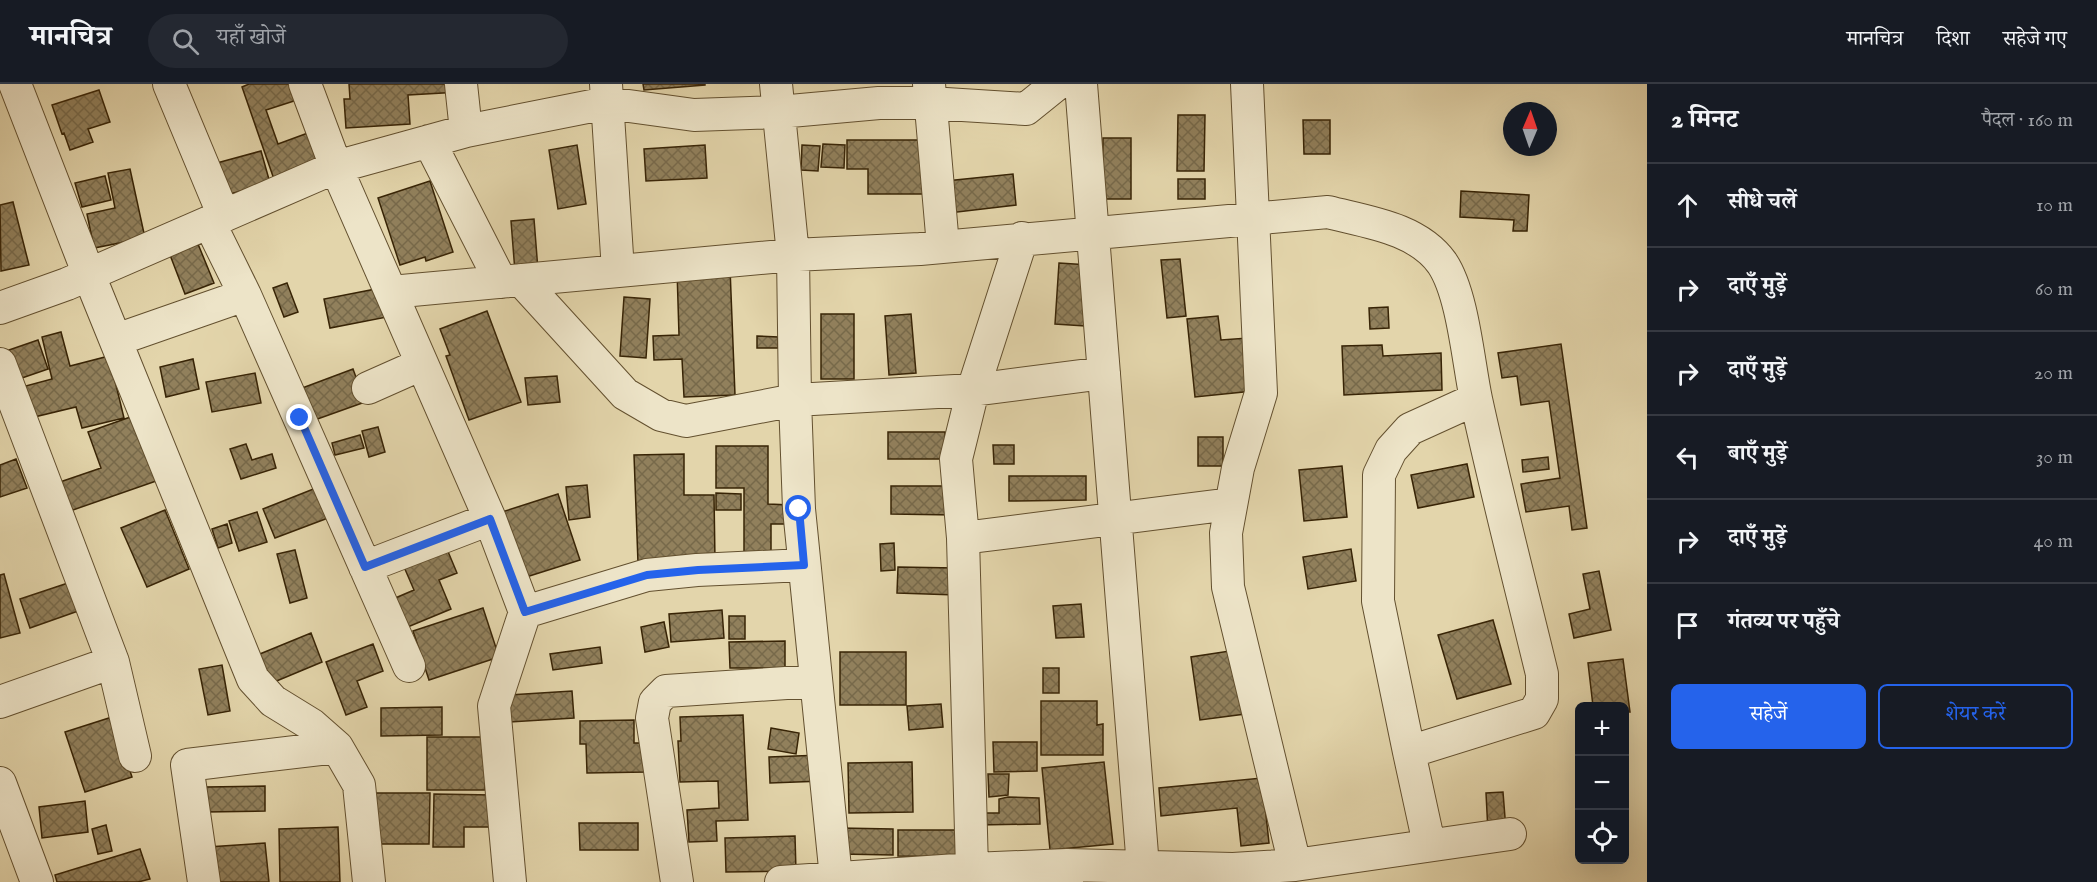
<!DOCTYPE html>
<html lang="hi">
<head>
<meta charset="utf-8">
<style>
  body { margin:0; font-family:"IM FELL English","Noto Serif Devanagari",serif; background:#242831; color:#f1f3f6 }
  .controls { position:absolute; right:18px; bottom:18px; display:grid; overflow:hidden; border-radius:9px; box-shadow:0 6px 24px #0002 }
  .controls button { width:54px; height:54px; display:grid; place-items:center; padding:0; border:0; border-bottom:2px solid #363941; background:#171b24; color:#f1f3f6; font:30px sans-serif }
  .compass { position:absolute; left:1503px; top:18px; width:54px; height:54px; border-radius:50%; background:#171b24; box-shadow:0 6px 24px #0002; rotate:2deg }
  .stop { position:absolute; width:18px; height:18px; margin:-14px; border:4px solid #2563eb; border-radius:50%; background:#fff }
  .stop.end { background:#2563eb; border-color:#fff; box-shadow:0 2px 6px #0008 }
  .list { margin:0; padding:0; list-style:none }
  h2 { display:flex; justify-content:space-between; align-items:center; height:78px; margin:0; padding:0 24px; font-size:26px }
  h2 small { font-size:20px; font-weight:400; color:#9ea1a6 }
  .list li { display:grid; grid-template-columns:39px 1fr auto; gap:18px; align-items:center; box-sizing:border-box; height:84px; padding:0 24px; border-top:2px solid #363941 }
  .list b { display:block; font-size:22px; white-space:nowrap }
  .list em { font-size:20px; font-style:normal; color:#9ea1a6 }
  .actions { display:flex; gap:12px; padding:18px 24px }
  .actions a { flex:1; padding:14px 0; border:2px solid #2563eb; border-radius:9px; text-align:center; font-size:21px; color:#2563eb }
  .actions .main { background:#2563eb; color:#fff }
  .icon { flex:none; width:33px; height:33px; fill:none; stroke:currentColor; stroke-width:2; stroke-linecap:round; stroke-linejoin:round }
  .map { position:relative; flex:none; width:1647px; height:798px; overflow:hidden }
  header { display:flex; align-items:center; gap:36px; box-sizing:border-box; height:84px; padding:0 30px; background:#171b24; border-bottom:2px solid #363941 }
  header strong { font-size:28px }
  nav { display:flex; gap:33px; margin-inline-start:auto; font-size:21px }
  .search { width:420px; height:54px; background:#242831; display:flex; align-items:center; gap:15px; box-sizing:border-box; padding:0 21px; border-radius:33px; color:#9ea1a6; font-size:22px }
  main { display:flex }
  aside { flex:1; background:#171b24 }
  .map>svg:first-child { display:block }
</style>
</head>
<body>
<header>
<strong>मानचित्र</strong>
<div class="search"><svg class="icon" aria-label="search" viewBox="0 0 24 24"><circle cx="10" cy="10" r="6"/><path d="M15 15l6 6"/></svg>यहाँ खोजें</div>
<nav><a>मानचित्र</a><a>दिशा</a><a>सहेजे गए</a></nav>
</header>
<main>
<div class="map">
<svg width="1647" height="798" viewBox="0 0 1647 798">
  <defs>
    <pattern id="building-cross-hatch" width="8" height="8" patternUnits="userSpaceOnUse" patternTransform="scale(1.5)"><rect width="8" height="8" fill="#91805c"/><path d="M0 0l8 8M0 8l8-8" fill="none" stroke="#77694a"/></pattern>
  </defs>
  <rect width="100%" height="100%" fill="#e3d5ab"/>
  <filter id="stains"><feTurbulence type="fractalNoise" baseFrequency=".00333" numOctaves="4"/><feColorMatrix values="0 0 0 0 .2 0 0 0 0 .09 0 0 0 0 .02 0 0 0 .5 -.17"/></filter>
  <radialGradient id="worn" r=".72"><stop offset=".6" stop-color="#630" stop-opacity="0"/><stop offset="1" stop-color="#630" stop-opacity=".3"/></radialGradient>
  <path fill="url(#building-cross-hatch)" stroke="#382406" stroke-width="1.5" d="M249,0h42l6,16 -31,10 12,34 38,-14 13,37 -53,18 -34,-98z
    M349,0h110l1,8 -52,3 2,29 -64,4 -2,-29h6z
    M643,0h62v1l-61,5z
    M99,6l11,32 -22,7 5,13 -23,8 -6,-17 -2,1 -10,-29z
    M1178,31h27l-1,56h-27z
    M1303,36h27v34h-26z
    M1103,54h28v61h-29z
    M847,56h82l-1,54h-60v-25h-21z
    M823,60l22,1 -1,23 -23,-1z
    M577,61l9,59 -28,5 -9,-59z
    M705,61l2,33 -61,3 -2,-32z
    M802,61l18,1 -2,25 -17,-1z
    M261,67l9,32 -47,13 -10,-32z
    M130,85l15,69 -51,10 -7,-34 28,-6 -7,-35z
    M1013,90l3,31 -67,8 -3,-32z
    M105,92l6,24 -29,7 -7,-24z
    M1178,95h27v20h-27z
    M430,97l23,71 -27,9 -1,-4 -25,8 -22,-67z
    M1461,107l68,4 -2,36h-14l1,-11 -54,-3z
    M13,118l16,63 -28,6 -1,-66z
    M534,135l4,51 -23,2 -4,-51z
    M198,160l16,39 -29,11 -15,-39z
    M1180,175l6,57 -19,2 -6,-58z
    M1059,179l30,2 -4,61 -30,-2z
    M730,184l5,127 -51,2 -2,-38 -28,1 -1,-24 26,-1 -2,-65z
    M287,199l11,29 -14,5 -11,-29z
    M381,204l6,29 -57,11 -6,-29z
    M624,213l26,2 -4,59 -26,-2z
    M1388,223l1,21 -19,1 -1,-21z
    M487,227l34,91 -52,18 -23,-64 4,-1 -10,-26z
    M821,230h33v65h-33z
    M911,230l5,59 -27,2 -4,-59z
    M1218,232l3,24 27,-2 5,53 -58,6 -8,-78z
    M61,248l9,34 39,-10 15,62 -42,10 -6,-21 -46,11 -8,-31 30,-8 -10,-42z
    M757,252l21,1v11h-21z
    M38,256l10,29 -29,10 -10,-29z
    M1561,260l26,184 -15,2 -3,-24 -43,6 -5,-28 39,-6 -11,-77 -28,4 -4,-29 -15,2 -4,-25z
    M1382,261l1,11 58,-3 1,37 -98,5 -2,-49z
    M193,275l6,30 -33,8 -6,-30z
    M353,285l12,33 -56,20 -12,-32z
    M255,289l6,30 -49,9 -6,-30z
    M557,292l3,26 -32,3 -3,-27z
    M136,331l23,65 -89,31 -10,-29 41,-14 -13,-36z
    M378,343l7,25 -16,5 -7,-26z
    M888,348h57v27h-57z
    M360,351l4,13 -29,7 -3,-12z
    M1198,353h25v29h-25z
    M246,360l6,16 20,-6 4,14 -35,11 -11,-30z
    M993,361h21v19h-20z
    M716,362h52v58l23,1v19h-20v29h-27v-65h-28z
    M684,370v41h30l1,66 -77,2 -4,-108z
    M1548,373l1,12 -26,3 -1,-12z
    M16,375l11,29 -27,9v-32z
    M1467,380l7,33 -56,11 -7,-33z
    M1342,382l5,51 -43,4 -5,-51z
    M1009,392h77v24l-77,1z
    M587,401l3,32 -21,3 -3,-33z
    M891,402h63v29l-63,-1z
    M316,404l12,30 -53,20 -12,-29z
    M716,409l25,1v16h-25z
    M558,410l22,66 -57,18 -21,-66z
    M165,426l24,59 -42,18 -26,-59z
    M257,428l10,30 -28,9 -10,-30z
    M227,440l5,19 -14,5 -6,-19z
    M444,458l13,31 -18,7 12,29 -53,22 -12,-29 28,-12 -13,-30z
    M894,459l1,27 -14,1 -1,-27z
    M1351,465l5,32 -48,8 -5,-32z
    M295,466l12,48 -17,5 -13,-49z
    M898,483l58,1v27l-59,-2z
    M1599,487l12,59 -37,8 -5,-24 21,-5 -7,-35z
    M4,490l16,59 -20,5v-63z
    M71,498l10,28 -51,18 -10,-29z
    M1081,520l3,33 -28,1 -3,-32z
    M483,524l16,49 -70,23 -16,-49z
    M722,526l2,28 -53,4 -2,-28z
    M729,532h16v23h-16z
    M1493,536l18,64 -54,15 -19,-64z
    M664,538l5,25 -24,5 -4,-25z
    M311,549l11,29 -55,23 -12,-29z
    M785,557v27h-55l-1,-26z
    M373,560l10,27 -26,10 10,26 -21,8 -20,-53z
    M600,563l2,16 -49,7 -3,-16z
    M1236,566l9,64 -45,6 -9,-63z
    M840,568h66v53h-66z
    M1623,575l7,53h-6v-6h-31l-5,-43z
    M222,581l8,46 -22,4 -9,-46z
    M1043,584h16v25h-16z
    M572,607l2,27 -64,4 -1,-27z
    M1041,617h56v24l6,-1v31h-62z
    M941,620l2,23 -34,3 -2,-24z
    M442,623v28l-61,1v-28z
    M743,631l5,105 -32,1 1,20 -28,1 -2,-32 32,-2 -1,-27 -38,1 -2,-41h3l-1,-24z
    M112,633l20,60 -47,15 -20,-60z
    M634,636v23h11l1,29 -59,1 -1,-29h-6v-23z
    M771,644l28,5 -3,21 -28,-5z
    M427,653h57l1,53h-58z
    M993,658h44v29l-43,1z
    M822,671l1,26 -53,2 -1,-26z
    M912,678l1,50 -64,1 -1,-50z
    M1104,678l9,82 -63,6 -8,-82z
    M988,690h21l-1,21 -19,2z
    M1262,694l7,65 -28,3 -4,-38 -76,8 -2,-28z
    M265,702v25l-59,1v-25z
    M1503,708l3,38 -18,2 -2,-39z
    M371,709h59l-1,51h-59z
    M434,710l59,1v32h-29v20h-31z
    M1008,713l31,1 1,26 -62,1v-12h21v-14z
    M85,717l3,31 -46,6 -3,-31z
    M579,739h59v27h-58z
    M106,741l6,26 -14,3 -6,-25z
    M338,743l2,55h-60l-1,-53z
    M840,744l53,1v26l-53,-1z
    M898,746h58v27l-58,-1z
    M795,752l1,35 -70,1 -1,-34z
    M265,759l4,39h-58l-3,-35z
    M140,765l10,30 -12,3h-81l-2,-7z"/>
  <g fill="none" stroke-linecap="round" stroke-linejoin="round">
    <defs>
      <path id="street" d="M15,0l74,191 164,404 20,22 39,24 25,22 22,38 10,97
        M169,0l55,132
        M305,0l31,83 154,352 -125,48
        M461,0l5,47
        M606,0l12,187
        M776,0l17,171 127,-6 408,-37c39,10 89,16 114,51 21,31 26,98 34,136 20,92 44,184 66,275v25l-8,14 -125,39 20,92
        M929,0l14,162
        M1081,0l62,783
        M1247,0l14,309 -23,75 -12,65 2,54 67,278
        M429,57l72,141
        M521,196l104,114 36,21 25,6 109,-21 178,-10 131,-17
        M391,208l402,-37 2,145 4,109 37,369
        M245,211l164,371
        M0,224l67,-24 269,-117 130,-36 141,-28 87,12 85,-3 100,-9h51l96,6 31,-25
        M116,256l129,-45 -36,-73
        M0,280l113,298 -113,40
        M368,304l54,-24
        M490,435l35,93 -31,94 16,176
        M963,454l268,-34
        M525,528l122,-37 50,-5 107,-5
        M113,578l22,94
        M1409,668l-31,-151 1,-126 12,-25 19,-21 66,-30
        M0,699l37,99
        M1067,781l166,4 62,-4 215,-31
        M972,785l95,-4v17
        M204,798l-17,-117 150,-18
        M677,798l-25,-164 3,-16 11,-11 150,-10
        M781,798l191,-13 -9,-331 -7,-79 17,-69 49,-152"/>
    </defs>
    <use href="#street" stroke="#63502f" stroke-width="34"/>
    <use href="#street" stroke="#ede4c8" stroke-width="32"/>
  </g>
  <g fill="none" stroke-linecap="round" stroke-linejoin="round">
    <path stroke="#2563eb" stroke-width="8" d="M300,334l65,149 125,-48 35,93 122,-37 51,-5 106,-5 -5,-56"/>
  </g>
  <rect width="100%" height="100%" filter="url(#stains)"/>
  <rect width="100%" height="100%" fill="url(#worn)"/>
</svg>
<div class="controls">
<button>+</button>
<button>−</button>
<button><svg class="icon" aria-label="locate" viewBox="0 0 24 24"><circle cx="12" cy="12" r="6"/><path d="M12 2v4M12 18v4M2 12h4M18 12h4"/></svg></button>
</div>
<svg class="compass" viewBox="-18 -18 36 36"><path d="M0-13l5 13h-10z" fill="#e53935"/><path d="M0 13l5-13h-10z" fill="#9ea1a6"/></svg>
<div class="stop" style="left:799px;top:425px"></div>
<div class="stop end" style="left:300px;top:334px"></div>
</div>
<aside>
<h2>2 मिनट<small>पैदल · 160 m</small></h2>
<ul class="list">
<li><svg class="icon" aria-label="ahead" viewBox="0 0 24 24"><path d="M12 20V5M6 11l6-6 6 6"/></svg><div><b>सीधे चलें</b></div><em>10 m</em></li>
<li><svg class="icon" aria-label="right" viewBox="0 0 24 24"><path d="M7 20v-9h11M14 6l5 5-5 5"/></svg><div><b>दाएँ मुड़ें</b></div><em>60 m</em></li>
<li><svg class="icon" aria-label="right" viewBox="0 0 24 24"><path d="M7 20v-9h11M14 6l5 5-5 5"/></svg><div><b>दाएँ मुड़ें</b></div><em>20 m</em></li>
<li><svg class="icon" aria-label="left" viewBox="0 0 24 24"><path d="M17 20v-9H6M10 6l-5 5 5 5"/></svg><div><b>बाएँ मुड़ें</b></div><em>30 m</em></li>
<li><svg class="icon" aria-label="right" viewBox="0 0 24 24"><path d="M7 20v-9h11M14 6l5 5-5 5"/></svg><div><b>दाएँ मुड़ें</b></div><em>40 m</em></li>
<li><svg class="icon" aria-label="arrive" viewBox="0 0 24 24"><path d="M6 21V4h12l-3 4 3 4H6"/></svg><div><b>गंतव्य पर पहुँचे</b></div></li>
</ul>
<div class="actions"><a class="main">सहेजें</a><a>शेयर करें</a></div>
</aside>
</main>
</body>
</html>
